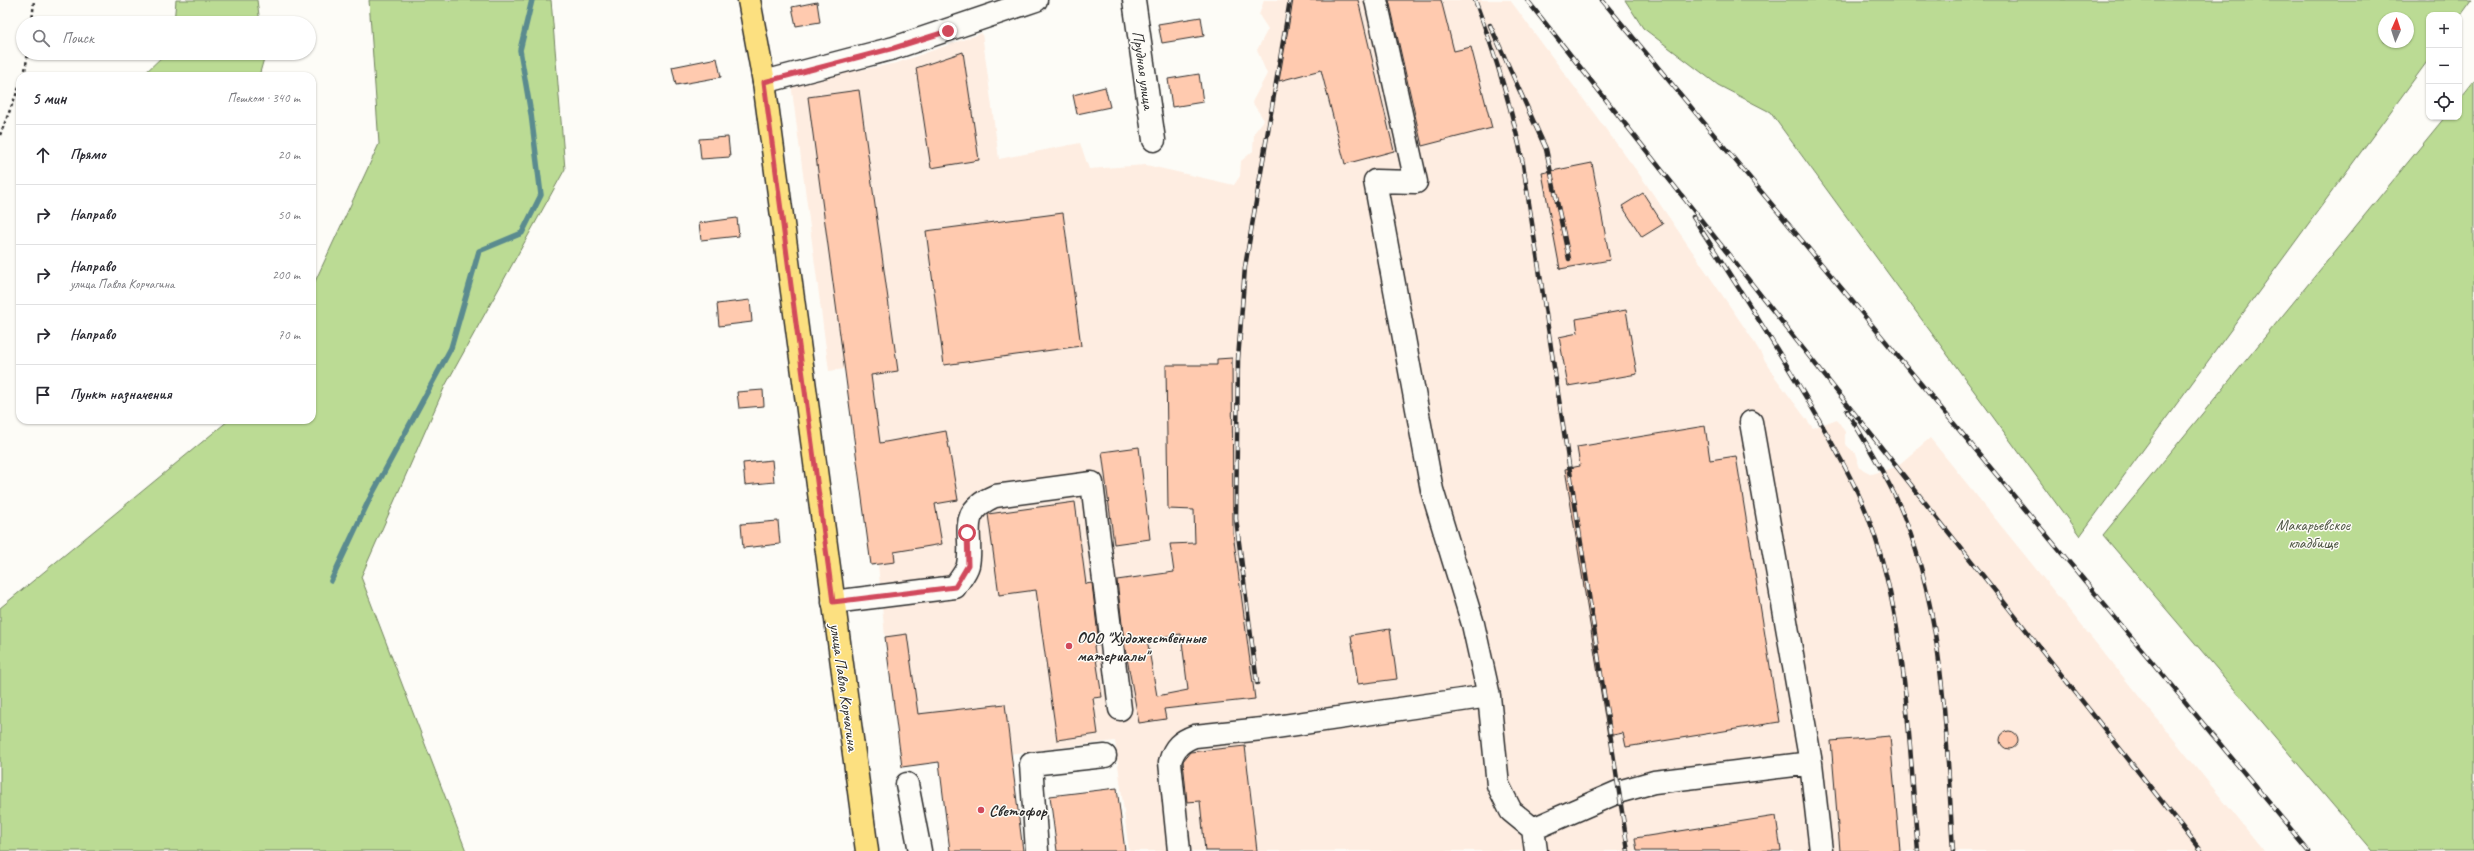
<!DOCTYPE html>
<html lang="ru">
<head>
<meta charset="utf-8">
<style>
  body { margin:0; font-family:Caveat,sans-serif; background:#f7f7f7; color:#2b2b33 }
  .controls { position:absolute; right:12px; top:12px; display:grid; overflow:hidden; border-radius:8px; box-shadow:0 1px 3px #0004 }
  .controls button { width:36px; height:36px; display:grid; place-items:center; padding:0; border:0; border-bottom:1px solid #e1e1e2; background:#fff; color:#2b2b33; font:20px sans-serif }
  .compass { position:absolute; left:2378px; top:12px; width:36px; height:36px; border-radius:50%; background:#fff; box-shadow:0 1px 3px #0004; rotate:3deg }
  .stop { position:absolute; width:12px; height:12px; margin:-9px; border:3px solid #d1495b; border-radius:50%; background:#fff }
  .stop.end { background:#d1495b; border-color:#fff; box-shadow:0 1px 4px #0008 }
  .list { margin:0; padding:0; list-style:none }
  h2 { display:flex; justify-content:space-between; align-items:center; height:52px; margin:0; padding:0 16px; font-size:17px }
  h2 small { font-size:13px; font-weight:400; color:#7c7c81 }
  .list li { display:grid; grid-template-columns:26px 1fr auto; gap:12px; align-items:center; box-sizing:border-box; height:60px; padding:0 16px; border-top:1px solid #e1e1e2 }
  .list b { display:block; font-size:15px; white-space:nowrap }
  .list p { margin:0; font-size:13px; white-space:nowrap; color:#7c7c81 }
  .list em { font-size:13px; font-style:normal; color:#7c7c81 }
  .icon { flex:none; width:22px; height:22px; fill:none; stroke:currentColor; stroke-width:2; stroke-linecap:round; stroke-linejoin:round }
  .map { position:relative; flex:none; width:2474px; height:851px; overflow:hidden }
  .search { position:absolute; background:#fff; box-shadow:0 1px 3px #0004; left:16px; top:16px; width:300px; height:44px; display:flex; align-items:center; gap:10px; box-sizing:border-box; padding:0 14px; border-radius:22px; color:#7c7c81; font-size:15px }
  .panel { position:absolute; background:#fff; box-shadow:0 1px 3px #0004; left:16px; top:72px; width:300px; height:352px; border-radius:12px }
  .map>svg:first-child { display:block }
</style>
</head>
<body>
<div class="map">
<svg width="2474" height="851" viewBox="0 0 2474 851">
  <rect width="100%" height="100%" fill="#fdfcf7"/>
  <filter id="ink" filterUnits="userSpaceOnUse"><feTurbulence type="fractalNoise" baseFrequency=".025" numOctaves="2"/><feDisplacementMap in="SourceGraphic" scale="8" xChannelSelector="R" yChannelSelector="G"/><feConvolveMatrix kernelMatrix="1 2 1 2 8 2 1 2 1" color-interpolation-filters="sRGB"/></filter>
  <g filter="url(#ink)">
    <path fill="#feede1" d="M1264,0h246l132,178 109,159 24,40 38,51 24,-9 8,13v12l10,9 5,15 12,6 24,-7 34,-29 334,413h-1135l-14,-110 -213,26 -17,-130 -7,-73 -7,1 -26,-196 -16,2 -38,-288 106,-20 85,-30 17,126 81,-16 9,26 57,-4 88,20 6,-9 1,-15 12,-10 1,-18 10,-13 -12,-18 15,-28 -10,-24 11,-21 -9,-14z"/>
    <path fill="#bbdb94" stroke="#738360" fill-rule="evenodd" d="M176,0h81l3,23h-86z
      M369,0h182l14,169 -120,217 -84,191 105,274h-466v-243l229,-188h83v-132l67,-144z
      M1625,0h847l-13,18v-3h-30v44l-349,477 -310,-424 -52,-27 -75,-57zM2384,18h24v24h-24z
      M166,53h99v2l-6,21h-117z
      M2474,81v770h-102l-269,-316 342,-418h14v-17z"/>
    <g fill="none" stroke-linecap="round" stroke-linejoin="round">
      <path stroke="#5a8b8f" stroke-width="5.5" d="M331,581l38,-81 82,-152 28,-97 43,-18 19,-38 -10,-81 -11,-64 12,-50"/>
    </g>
    <path fill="#ffcaaf" stroke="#2b2b2b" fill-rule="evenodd" d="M1293,0h65l36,151 -49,13 -24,-94 -42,11z
      M1389,0h52l13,51 17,-4 21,81 -70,18z
      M817,2l3,20 -24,4 -4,-19z
      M1201,17l3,19 -42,7 -4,-19z
      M963,52l16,108 -48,8 -15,-100z
      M717,58l4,19 -45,8 -4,-18z
      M1199,74l4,28 -31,5 -4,-28z
      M1105,87l5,20 -33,7 -4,-19z
      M859,90l39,281 -27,4 9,68 66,-12 12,69 -23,4 7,40 -48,8 1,10 -24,3 -63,-468z
      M728,137l2,20 -29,2 -2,-20z
      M1592,163l18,97 -50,9 -18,-96z
      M1643,193l20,31 -21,13 -20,-31z
      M1063,213l18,133 -137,19 -18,-134z
      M737,218l2,18 -38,4 -2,-17z
      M750,300l2,22 -33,4 -2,-22z
      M1626,310l11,64 -69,12 -9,-49 19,-4 -2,-14z
      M1232,358l1,175 22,166 -91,10 2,10 -27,4 -15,-81 -7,-62 57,-8 -4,-28 25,-1 -1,-33 -26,-1 -2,-144h51v-6zM1181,634l7,56 -31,6 -10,-57z
      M763,390l1,16 -25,2 -2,-16z
      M1705,426l5,34 26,-4 43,266 -153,25 -3,-14 -15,3 -43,-267 15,-3 -3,-19z
      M1139,447l11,92 -36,5 -12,-92z
      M772,460l2,22 -29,3 -2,-22z
      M1075,502l11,82 6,-1 7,62 -5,1 8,51 -9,1 5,36 -41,6 -21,-150 -37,5 -11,-81z
      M778,521l2,23 -37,4 -2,-24z
      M1390,629l7,50 -39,5 -7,-49z
      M907,634l11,80 87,-10 18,147h-73l-11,-89 -37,5 -17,-130z
      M2000 740a9 9 0 1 1 18 0a9 9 0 1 1-18 0Z
      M1890,736l10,115h-60l-9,-110z
      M1245,746l12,105h-52l-5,-50 -13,1 -4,-41 7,-9z
      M1117,788l8,63h-68l-7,-55z
      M1776,816l5,35h-144l-2,-13z"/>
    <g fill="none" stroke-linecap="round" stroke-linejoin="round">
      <defs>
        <path id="minor" d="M1134,0l20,140
          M1376,0l40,182 -41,-1 57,309 41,134 16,72 9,89 13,26 22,18 3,22
          M764,82l130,-34 142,-48
          M1751,422l60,341 10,88
          M833,602l122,-15c4,-7 11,-14 13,-22 6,-31 -13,-52 27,-69l97,-13 28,226
          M907,784l13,67
          M1533,829l85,-37 36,-10 157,-19
          M1037,851l-6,-87 74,-8
          M1179,851l-9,-89c4,-15 11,-21 25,-26l67,-7 227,-33"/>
        <path id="major" d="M749,0l15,82 103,769"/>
      </defs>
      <use href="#minor" stroke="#2b2b2b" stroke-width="25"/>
      <use href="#major" stroke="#2b2b2b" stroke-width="25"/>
      <path stroke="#2b2b2b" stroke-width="2.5" stroke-dasharray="3 3" stroke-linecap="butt" d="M32,23l2,-23
        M24,76l4,-23
        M0,135l20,-50"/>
      <use href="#minor" stroke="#fdfcf7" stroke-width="22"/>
      <use href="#major" stroke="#fce080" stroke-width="22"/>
      <defs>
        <path id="rail" d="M1475,0c20,54 37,107 48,164l105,687
          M1527,0l674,851
          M1602,0l707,851
          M1490,25l56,124 23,110
          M1693,217c44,69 89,137 129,208 16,29 33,58 45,89 41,107 41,225 51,337
          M1847,411c17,29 35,57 49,87 49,105 50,239 57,353
          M1257,683l-21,-164 2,-159 7,-93 45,-267"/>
      </defs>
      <use href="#rail" stroke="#2b2b2b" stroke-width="4.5"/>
      <use href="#rail" stroke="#fdfcf7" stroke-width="3" stroke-dasharray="9" stroke-linecap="butt"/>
    </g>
  </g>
  <g fill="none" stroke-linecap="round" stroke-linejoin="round" filter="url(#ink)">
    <path stroke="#d1495b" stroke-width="5" d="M948,31l-54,17 -130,34 69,520 122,-15 13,-22 -1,-32"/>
  </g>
  <g fill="#d1495b" stroke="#fdfcf7" stroke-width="1.5">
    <circle cx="1069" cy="646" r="4"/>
    <circle cx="981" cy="810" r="4"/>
  </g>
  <g text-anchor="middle" stroke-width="3" stroke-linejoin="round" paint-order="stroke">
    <g font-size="16" fill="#2b2b2b" stroke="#fdfcf7">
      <text transform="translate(1144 70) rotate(82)" y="6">Прудная улица</text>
      <text transform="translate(845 687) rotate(82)" y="6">улица Павла Корчагина</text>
    </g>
    <g font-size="16" fill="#4f5745" stroke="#fdfcf7">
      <text x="2313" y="530">Макарьевское<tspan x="2313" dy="18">кладбище</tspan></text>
    </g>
    <g font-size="16" font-weight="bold" fill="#2b2b2b" stroke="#fdfcf7" text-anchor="start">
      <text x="1077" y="643">ООО "Художественные<tspan x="1077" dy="18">материалы"</tspan></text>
      <text x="989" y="816">Светофор</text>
    </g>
  </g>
</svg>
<div class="controls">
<button>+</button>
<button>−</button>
<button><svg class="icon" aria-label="locate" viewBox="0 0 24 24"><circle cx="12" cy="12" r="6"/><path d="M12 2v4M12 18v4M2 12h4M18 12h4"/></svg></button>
</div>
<svg class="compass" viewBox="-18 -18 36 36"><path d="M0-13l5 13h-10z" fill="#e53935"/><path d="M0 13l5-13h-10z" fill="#7c7c81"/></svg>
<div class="stop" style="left:967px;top:533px"></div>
<div class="stop end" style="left:948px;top:31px"></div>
<div class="search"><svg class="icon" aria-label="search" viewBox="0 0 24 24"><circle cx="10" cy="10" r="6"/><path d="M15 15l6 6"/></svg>Поиск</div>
<section class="panel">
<h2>5 мин<small>Пешком · 340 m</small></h2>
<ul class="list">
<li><svg class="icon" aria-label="ahead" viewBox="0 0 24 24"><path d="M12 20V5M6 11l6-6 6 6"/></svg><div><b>Прямо</b></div><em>20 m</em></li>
<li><svg class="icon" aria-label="right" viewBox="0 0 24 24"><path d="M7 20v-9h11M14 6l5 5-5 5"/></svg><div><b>Направо</b></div><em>50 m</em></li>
<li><svg class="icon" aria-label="right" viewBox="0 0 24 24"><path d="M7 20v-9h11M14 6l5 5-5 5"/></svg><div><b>Направо</b><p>улица Павла Корчагина</p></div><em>200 m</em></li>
<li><svg class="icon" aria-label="right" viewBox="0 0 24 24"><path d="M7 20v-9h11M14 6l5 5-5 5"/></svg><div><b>Направо</b></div><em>70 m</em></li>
<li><svg class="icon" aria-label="arrive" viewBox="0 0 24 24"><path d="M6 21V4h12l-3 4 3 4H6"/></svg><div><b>Пункт назначения</b></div></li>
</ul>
</section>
</div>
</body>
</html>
